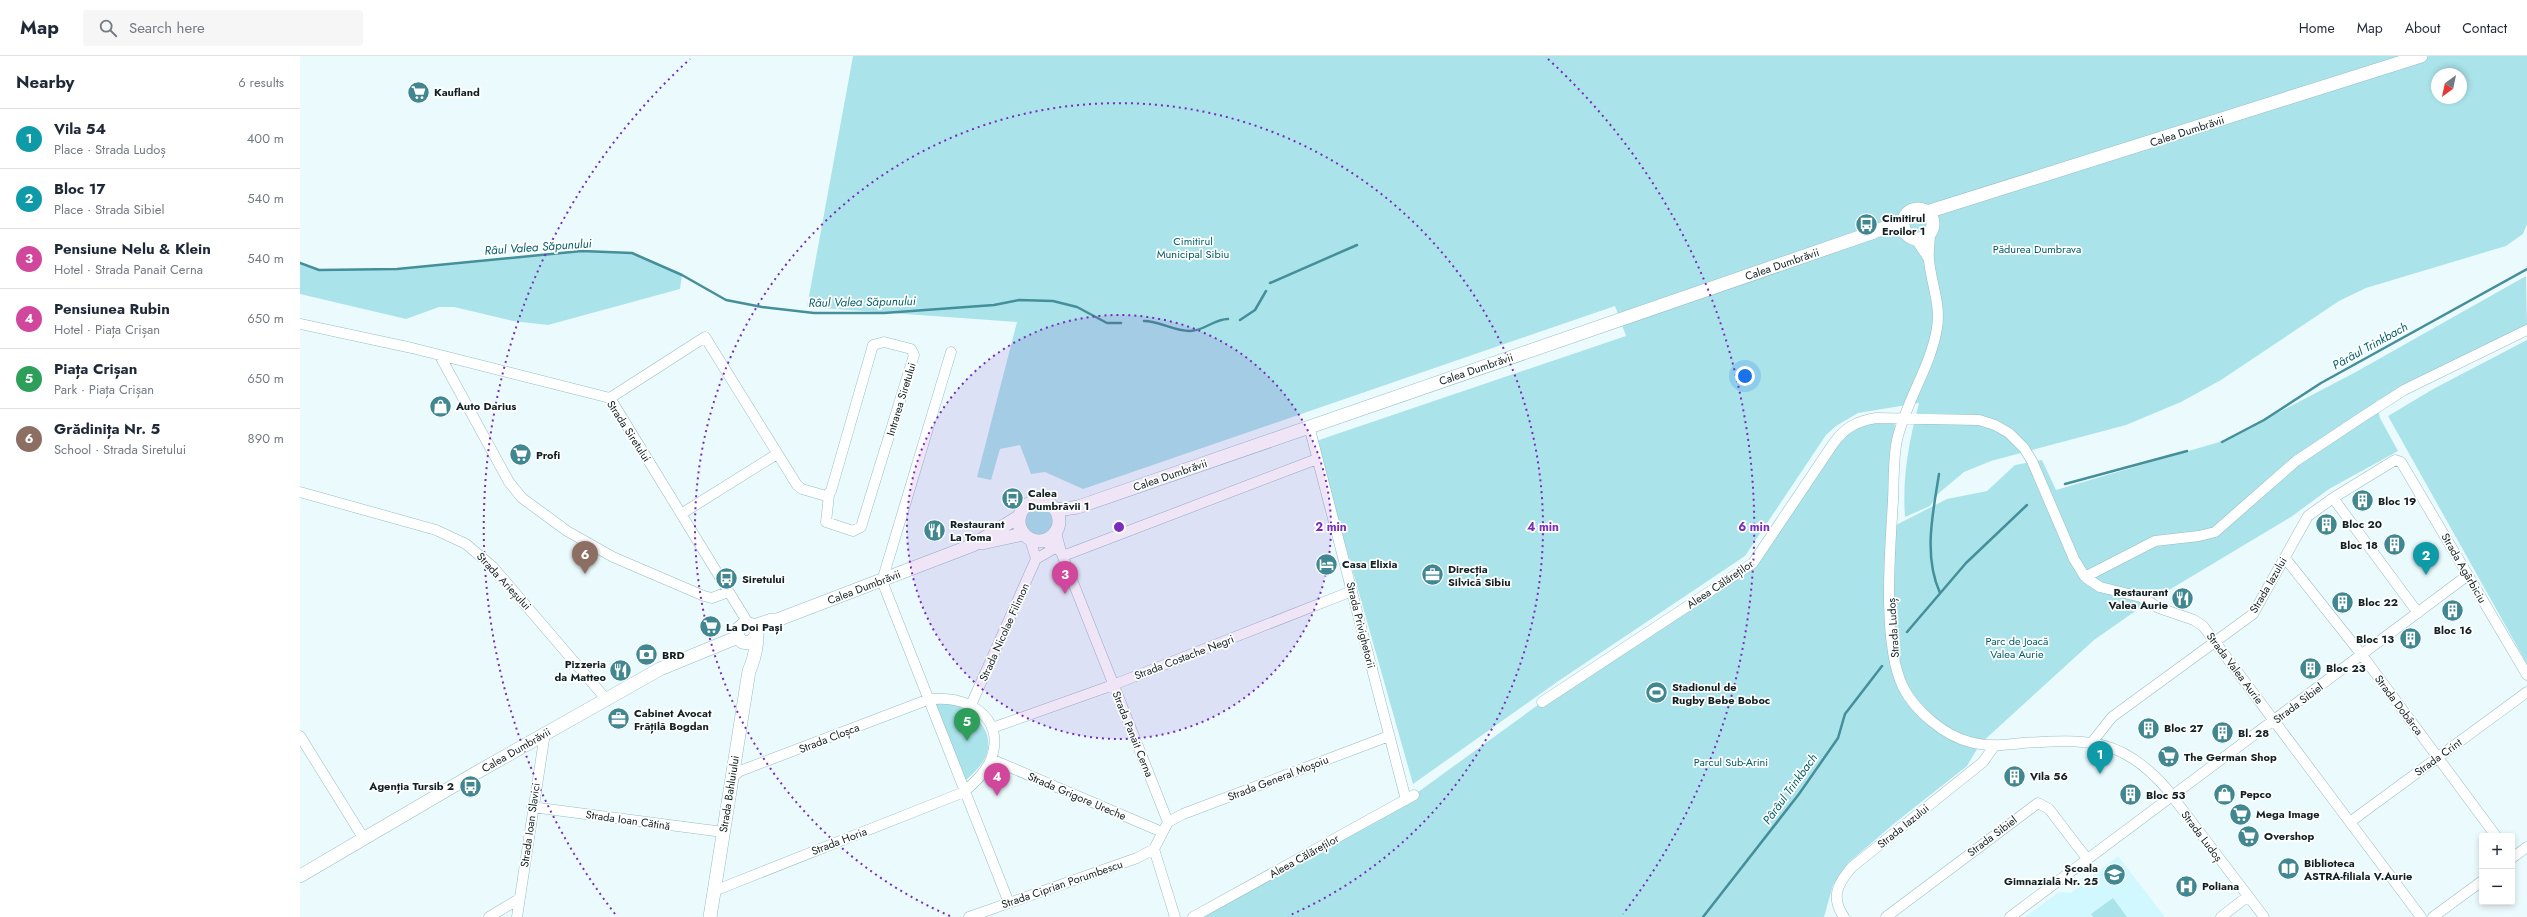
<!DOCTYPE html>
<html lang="en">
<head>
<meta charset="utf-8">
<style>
  body { margin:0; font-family:Jost,sans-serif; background:#f6f6f7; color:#1f2937 }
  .controls { position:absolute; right:12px; bottom:12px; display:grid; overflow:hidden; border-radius:4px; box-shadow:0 2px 6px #0003 }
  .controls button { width:36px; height:36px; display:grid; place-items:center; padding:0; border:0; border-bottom:1px solid #e0e1e3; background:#fff; color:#1f2937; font:20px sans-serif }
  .compass { position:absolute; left:2131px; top:12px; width:36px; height:36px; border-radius:50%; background:#fff; box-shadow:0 2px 6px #0003; rotate:213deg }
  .you { position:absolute; left:1445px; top:320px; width:14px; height:14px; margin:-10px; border:3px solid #fff; border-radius:50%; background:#1a73e8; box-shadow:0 0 0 6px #1a73e833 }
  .badge { display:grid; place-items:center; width:26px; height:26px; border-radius:50%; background:#d93025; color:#fff; font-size:13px; font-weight:700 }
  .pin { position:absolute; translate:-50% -33px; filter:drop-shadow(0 1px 2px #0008) }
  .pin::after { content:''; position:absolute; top:21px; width:14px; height:12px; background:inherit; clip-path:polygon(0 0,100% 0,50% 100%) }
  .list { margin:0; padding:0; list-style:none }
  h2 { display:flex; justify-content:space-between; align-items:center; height:52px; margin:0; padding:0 16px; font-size:17px }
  h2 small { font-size:13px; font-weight:400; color:#747a83 }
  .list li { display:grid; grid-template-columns:26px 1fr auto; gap:12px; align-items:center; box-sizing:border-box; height:60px; padding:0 16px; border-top:1px solid #e0e1e3 }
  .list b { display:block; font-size:15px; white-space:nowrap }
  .list p { margin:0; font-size:13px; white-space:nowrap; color:#747a83 }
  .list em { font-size:13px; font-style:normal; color:#747a83 }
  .icon { flex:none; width:22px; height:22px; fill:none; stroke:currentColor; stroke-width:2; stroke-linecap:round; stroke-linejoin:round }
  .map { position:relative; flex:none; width:2227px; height:861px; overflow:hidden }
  header { display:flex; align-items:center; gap:24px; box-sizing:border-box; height:56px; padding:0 20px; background:#fff; border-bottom:1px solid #e0e1e3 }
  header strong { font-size:19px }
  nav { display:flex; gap:22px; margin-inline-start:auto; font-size:14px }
  .search { width:280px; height:36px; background:#f6f6f7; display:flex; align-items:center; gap:10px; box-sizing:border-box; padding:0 14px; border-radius:4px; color:#747a83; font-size:15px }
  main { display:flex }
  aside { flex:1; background:#fff }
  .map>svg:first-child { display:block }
</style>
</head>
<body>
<header>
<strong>Map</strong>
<div class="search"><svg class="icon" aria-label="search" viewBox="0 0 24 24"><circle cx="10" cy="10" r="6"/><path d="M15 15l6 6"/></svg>Search here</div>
<nav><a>Home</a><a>Map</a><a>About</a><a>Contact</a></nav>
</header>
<main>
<aside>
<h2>Nearby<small>6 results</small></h2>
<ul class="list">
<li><span class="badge" style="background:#0f9aa8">1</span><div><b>Vila 54</b><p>Place · Strada Ludoș</p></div><em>400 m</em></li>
<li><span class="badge" style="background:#0f9aa8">2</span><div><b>Bloc 17</b><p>Place · Strada Sibiel</p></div><em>540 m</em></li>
<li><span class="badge" style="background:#d1479c">3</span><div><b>Pensiune Nelu &amp; Klein</b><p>Hotel · Strada Panait Cerna</p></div><em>540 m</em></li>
<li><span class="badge" style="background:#d1479c">4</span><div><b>Pensiunea Rubin</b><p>Hotel · Piața Crișan</p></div><em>650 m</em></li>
<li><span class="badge" style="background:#2e9e5b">5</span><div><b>Piața Crișan</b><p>Park · Piața Crișan</p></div><em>650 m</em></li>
<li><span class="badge" style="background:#8d6e63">6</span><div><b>Grădinița Nr. 5</b><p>School · Strada Siretului</p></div><em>890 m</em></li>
</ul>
</aside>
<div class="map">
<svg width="2227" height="861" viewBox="0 0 2227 861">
  <rect width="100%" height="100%" fill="#ebfbfd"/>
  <path fill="#d1f8fe" d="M1818,800l47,61h-140l34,-25 12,1z"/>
  <path fill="#abe3eb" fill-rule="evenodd" d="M553,0h1674v168l-4,10 -17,12 -140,42 -27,13 -118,79 -40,22 -55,23 -135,36 -27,11 -25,21 -9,13 -25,11c-3,-39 4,-76 14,-114l-61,10 -22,13 -10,9 -81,121 -188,126 -144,102 -97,-343 310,-105 -11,-30 -532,183 -38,-17 -14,2 -11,-29 -20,4 -9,31 -14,-3 40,-155 -210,-15zM2137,18h24v24h-24z
    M282,195l50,2 50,22 -2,14 -132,36 -35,-4 -59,-14h-15l-33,12 -106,-25v-31l19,7 78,-1z
    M2226,220l1,49 -151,76 4,17 18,33 -69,38 -38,28 -147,88 -50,35 -114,104 -13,22 -71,56 -48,41 -15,22 -9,32h-631l221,-122 128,-93 205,-134 86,-124 22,-21 40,-3 -3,107 55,-28 40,-8 28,-26 27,-5 14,30 170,-50 128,-67z
    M2227,284v324l-139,-248 47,-28z
    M726 465a13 13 0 1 1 26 0a13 13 0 1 1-26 0Z
    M649,646c22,8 49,28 36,56 -4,9 -14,17 -21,24l-33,-79z
    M1813,842l14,19h-34l-2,-3z"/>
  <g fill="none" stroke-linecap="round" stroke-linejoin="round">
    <path stroke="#448f99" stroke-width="2.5" d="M0,207l19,7 78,-1 185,-18 50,2 50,22 44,25 36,7 52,6h70l110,-8 25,-5 34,1 24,6 30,16h14
      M970,227l87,-38
      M940,264l15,-10 11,-19
      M844,265c16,0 29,10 46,10 14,0 24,-12 38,-12
      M1922,386l42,-22 57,-37 206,-114
      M1639,418c-6,39 -16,81 1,119
      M1765,428l122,-33
      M1607,576l59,-69 61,-58
      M1403,861l96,-123 39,-56 7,-24 37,-48"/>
    <defs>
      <path id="minor" d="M1630,177c0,8 -2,18 -1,27 2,23 12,44 8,68 -6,38 -31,73 -40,112 -4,19 -3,41 -4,61 -3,50 -11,142 10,186 12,24 42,49 67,55 17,5 36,3 53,1 63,-4 98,-6 143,45l98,129
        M1615,182l14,21
        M0,268l112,24 198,50 138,225
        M651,296l-69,229 127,322
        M140,300l69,126 13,16 45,33 46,26 91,39 8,2 16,-6
        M310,342l95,-61 92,148 5,4 24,7 5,-5 42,-146 11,-3 27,7 3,6 -53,172 -8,4 -27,-9 3,-27
        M1009,370l97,374
        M0,436l136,38 30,14 27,23 113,132
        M2033,442l85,115
        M381,458l96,-60
        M756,476l5,20 107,270 -14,27 21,68
        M730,483l6,20
        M744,485l16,10
        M763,500l254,-97
        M1985,502l77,97 134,181
        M1785,521l70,-36 44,-5 16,-4 81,-71 63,-42 45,-29 123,-60
        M1242,646l211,-139 80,-119c11,-16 24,-23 43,-26l103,2 16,5 14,8 15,15 8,13 42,98 11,18 15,10 41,10 18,11 35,12 9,6 218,291
        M671,649l65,-146 19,-11
        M692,672l121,-43 239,-94
        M0,680l64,103
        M1793,685l19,-24 141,-103 55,-98 25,-18 62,-38 6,2 126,213
        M691,703l171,73
        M232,751l191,25
        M868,766l15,-8 206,-78
        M2050,766l177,-130
        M2212,802l15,-11
        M414,835l250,-99c10,-9 22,-20 27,-33 16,-43 -27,-66 -64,-59l-187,71 -8,6
        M189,861l30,-18
        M217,861l28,-184
        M669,861l168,-59 17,-9
        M893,861l221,-122
        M1544,861c-14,-20 -6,-34 8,-50l131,-105 12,-17
        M1586,861l152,-114 11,6 39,51
        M1710,861l458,-342
        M1921,861l27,-21
        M2133,861l49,-36"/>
      <path id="major" d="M1603 168a15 15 0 1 1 30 0a15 15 0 1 1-30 0Z
        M1627,156l494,-156
        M719 465a20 20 0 1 1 40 0a20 20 0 1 1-40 0Z
        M756,454l22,-3 796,-275 29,-12
        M682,487l41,-9
        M454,570l18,-6h5l196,-75 47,-29
        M0,820l174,-102 186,-105 78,-32
        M410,861l39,-246c5,-10 17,-51 -5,-47l-6,5v8l4,5 7,1 7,-6"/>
    </defs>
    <use href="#minor" stroke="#97bdc2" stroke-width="11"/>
    <use href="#major" stroke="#97bdc2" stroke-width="14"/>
    <use href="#minor" stroke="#fff" stroke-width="10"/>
    <use href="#major" stroke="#fff" stroke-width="13"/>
  </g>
  <circle cx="819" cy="471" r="212" fill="#7b2cbf" fill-opacity=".12"/>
  <g fill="none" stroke="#7b2cbf" stroke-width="2" stroke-dasharray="2 4">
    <circle cx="819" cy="471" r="212"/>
    <path d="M650 860A424 424 0 1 1 988 860"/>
    <path d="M315 858A635 635 0 0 1 390 3M1248 3A635 635 0 0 1 1323 858"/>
  </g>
  <defs>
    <symbol id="supermarket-disc" viewBox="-11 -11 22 22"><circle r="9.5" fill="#408790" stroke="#fff"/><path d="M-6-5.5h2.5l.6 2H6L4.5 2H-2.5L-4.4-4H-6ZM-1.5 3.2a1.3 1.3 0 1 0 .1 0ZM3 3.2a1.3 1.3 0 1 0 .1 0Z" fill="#fff"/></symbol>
    <symbol id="bus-disc" viewBox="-11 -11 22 22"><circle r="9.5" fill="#408790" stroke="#fff"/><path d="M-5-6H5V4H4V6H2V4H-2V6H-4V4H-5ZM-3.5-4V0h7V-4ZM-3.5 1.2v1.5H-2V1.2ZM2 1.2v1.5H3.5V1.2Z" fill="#fff"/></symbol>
    <symbol id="shop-disc" viewBox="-11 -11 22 22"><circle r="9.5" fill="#408790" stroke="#fff"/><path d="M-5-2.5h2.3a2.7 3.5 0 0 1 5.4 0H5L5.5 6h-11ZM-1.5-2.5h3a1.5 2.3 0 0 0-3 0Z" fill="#fff"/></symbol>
    <symbol id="building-disc" viewBox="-11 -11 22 22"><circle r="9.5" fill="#408790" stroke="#fff"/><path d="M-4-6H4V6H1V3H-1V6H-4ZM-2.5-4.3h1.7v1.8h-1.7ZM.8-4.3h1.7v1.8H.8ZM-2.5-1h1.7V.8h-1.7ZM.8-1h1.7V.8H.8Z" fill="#fff"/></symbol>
    <symbol id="restaurant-disc" viewBox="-11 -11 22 22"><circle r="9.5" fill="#408790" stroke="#fff"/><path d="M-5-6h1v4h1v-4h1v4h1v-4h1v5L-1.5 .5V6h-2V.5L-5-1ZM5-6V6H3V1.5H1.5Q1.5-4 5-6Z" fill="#fff"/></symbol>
    <symbol id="hotel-disc" viewBox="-11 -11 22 22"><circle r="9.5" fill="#408790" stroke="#fff"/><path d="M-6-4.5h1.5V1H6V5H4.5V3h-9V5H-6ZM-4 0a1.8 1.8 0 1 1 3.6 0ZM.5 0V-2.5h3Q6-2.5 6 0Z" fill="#fff"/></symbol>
    <symbol id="office-disc" viewBox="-11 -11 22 22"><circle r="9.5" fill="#408790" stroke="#fff"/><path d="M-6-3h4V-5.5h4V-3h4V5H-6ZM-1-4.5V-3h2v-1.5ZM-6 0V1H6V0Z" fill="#fff"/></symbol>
    <symbol id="bank-disc" viewBox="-11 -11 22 22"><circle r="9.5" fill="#408790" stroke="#fff"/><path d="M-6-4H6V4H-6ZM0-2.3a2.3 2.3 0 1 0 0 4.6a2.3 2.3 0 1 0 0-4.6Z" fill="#fff"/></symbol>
    <symbol id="stadium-disc" viewBox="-11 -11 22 22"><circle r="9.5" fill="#408790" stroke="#fff"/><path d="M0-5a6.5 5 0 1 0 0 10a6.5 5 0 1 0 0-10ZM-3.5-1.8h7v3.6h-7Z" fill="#fff"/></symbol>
    <symbol id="library-disc" viewBox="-11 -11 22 22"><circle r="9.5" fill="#408790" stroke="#fff"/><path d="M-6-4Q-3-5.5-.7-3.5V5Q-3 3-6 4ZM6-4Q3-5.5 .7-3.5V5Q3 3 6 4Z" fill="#fff"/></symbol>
    <symbol id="school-disc" viewBox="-11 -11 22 22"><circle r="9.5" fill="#408790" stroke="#fff"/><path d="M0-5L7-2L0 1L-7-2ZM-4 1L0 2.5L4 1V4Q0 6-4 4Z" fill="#fff"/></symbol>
    <symbol id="hospital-disc" viewBox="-11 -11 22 22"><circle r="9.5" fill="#408790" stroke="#fff"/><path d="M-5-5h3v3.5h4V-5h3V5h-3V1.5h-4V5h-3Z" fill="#fff"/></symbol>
  </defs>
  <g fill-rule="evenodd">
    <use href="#supermarket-disc" x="106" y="24" width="25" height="25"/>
    <use href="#bus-disc" x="1554" y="156" width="25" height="25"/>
    <use href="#shop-disc" x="128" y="338" width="25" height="25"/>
    <use href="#supermarket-disc" x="208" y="386" width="25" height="25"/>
    <use href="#bus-disc" x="700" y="430" width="25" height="25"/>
    <use href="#building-disc" x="2050" y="432" width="25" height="25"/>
    <use href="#building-disc" x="2014" y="456" width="25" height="25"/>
    <use href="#restaurant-disc" x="622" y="462" width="25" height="25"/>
    <use href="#building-disc" x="2082" y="476" width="25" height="25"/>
    <use href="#hotel-disc" x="1014" y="496" width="25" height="25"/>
    <use href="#office-disc" x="1120" y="506" width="25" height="25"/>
    <use href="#bus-disc" x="414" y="510" width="25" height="25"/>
    <use href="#restaurant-disc" x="1870" y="530" width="25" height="25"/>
    <use href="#building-disc" x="2030" y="534" width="25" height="25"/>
    <use href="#building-disc" x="2140" y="542" width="25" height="25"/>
    <use href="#supermarket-disc" x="398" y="558" width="25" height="25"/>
    <use href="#building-disc" x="2098" y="570" width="25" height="25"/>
    <use href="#bank-disc" x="334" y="586" width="25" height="25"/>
    <use href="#building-disc" x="1998" y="600" width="25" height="25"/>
    <use href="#restaurant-disc" x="308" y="602" width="25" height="25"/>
    <use href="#stadium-disc" x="1344" y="624" width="25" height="25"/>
    <use href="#office-disc" x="306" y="650" width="25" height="25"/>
    <use href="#building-disc" x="1836" y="660" width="25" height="25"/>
    <use href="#building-disc" x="1910" y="664" width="25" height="25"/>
    <use href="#supermarket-disc" x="1856" y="688" width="25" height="25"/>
    <use href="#building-disc" x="1702" y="708" width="25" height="25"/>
    <use href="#bus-disc" x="158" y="718" width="25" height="25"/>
    <use href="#shop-disc" x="1912" y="726" width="25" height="25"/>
    <use href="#building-disc" x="1818" y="726" width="25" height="25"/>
    <use href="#supermarket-disc" x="1928" y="746" width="25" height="25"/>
    <use href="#supermarket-disc" x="1936" y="768" width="25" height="25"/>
    <use href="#library-disc" x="1976" y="800" width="25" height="25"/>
    <use href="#school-disc" x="1802" y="806" width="25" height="25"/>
    <use href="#hospital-disc" x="1874" y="818" width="25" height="25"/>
  </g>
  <g text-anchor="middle" stroke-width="3.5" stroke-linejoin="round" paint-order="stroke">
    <g font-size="11" font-weight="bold" fill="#122023" stroke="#fff" text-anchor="start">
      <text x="134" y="40">Kaufland</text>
      <text x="1582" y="166">Cimitirul<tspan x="1582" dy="13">Eroilor 1</tspan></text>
      <text x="156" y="354">Auto Darius</text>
      <text x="236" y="403">Profi</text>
      <text x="728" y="441">Calea<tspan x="728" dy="13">Dumbrăvii 1</tspan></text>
      <text x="2078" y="449">Bloc 19</text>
      <text x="650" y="472">Restaurant<tspan x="650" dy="13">La Toma</tspan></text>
      <text x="2042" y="472">Bloc 20</text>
      <text x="2078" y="493" text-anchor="end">Bloc 18</text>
      <text x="1042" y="512">Casa Elixia</text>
      <text x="1148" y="517">Direcția<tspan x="1148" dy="13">Silvică Sibiu</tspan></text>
      <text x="442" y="527">Siretului</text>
      <text x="1868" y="540" text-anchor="end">Restaurant<tspan x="1868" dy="13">Valea Aurie</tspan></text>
      <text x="2058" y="550">Bloc 22</text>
      <text x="426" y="575">La Doi Pași</text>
      <text x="2153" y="578" text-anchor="middle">Bloc 16</text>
      <text x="2094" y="587" text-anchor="end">Bloc 13</text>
      <text x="362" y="603">BRD</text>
      <text x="306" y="612" text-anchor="end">Pizzeria<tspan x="306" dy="13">da Matteo</tspan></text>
      <text x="2026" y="616">Bloc 23</text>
      <text x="1372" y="635">Stadionul de<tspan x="1372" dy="13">Rugby Bebe Boboc</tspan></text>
      <text x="334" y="661">Cabinet Avocat<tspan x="334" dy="13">Frățilă Bogdan</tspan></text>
      <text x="1864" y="676">Bloc 27</text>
      <text x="1938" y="681">Bl. 28</text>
      <text x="1884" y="705">The German Shop</text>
      <text x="1730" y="724">Vila 56</text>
      <text x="154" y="734" text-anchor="end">Agenția Tursib 2</text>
      <text x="1940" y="742">Pepco</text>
      <text x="1846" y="743">Bloc 53</text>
      <text x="1956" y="762">Mega Image</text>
      <text x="1964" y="784">Overshop</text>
      <text x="2004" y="811">Biblioteca<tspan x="2004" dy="13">ASTRA-filiala V.Aurie</tspan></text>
      <text x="1798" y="816" text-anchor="end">Școala<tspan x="1798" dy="13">Gimnazială Nr. 25</tspan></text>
      <text x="1902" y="834">Poliana</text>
    </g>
    <g font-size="11" fill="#122023" stroke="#fff">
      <text transform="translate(1887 75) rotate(-18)" y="4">Calea Dumbrăvii</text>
      <text transform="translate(1482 208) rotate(-19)" y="4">Calea Dumbrăvii</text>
      <text transform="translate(1176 313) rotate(-19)" y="4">Calea Dumbrăvii</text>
      <text transform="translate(601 343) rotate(-73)" y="4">Intrarea Siretului</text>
      <text transform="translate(329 375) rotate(57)" y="4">Strada Siretului</text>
      <text transform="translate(870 419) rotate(-19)" y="4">Calea Dumbrăvii</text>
      <text transform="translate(2164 512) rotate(60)" y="4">Strada Agârbiciu</text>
      <text transform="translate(204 525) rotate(47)" y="4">Strada Arieșului</text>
      <text transform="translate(1420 528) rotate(-34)" y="4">Aleea Călăreților</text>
      <text transform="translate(1968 529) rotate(-60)" y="4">Strada Iazului</text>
      <text transform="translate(564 531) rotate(-21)" y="4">Calea Dumbrăvii</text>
      <text transform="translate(1061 569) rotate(76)" y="4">Strada Privighetorii</text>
      <text transform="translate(1593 572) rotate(-94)" y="4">Strada Ludoș</text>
      <text transform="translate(704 576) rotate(-66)" y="4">Strada Nicolae Filimon</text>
      <text transform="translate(884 601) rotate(-21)" y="4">Strada Costache Negri</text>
      <text transform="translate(1935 612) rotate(53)" y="4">Strada Valea Aurie</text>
      <text transform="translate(1998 647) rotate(-37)" y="4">Strada Sibiel</text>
      <text transform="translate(2099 649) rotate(53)" y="4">Strada Dobârca</text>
      <text transform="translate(833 678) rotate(68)" y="4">Strada Panait Cerna</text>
      <text transform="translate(529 682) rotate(-21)" y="4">Strada Cloșca</text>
      <text transform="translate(216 694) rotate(-30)" y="4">Calea Dumbrăvii</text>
      <text transform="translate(2138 701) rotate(-36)" y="4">Strada Crint</text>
      <text transform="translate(978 722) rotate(-21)" y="4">Strada General Moșoiu</text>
      <text transform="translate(429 738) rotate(-81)" y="4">Strada Bahluiului</text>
      <text transform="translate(777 740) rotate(23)" y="4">Strada Grigore Ureche</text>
      <text transform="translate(328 764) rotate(8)" y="4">Strada Ioan Cătină</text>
      <text transform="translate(230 769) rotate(-82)" y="4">Strada Ioan Slavici</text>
      <text transform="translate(1603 770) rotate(-39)" y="4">Strada Iazului</text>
      <text transform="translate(1692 780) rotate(-37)" y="4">Strada Sibiel</text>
      <text transform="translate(1902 780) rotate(53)" y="4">Strada Ludoș</text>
      <text transform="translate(539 785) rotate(-21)" y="4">Strada Horia</text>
      <text transform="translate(1004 800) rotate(-29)" y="4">Aleea Călăreților</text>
      <text transform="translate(762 828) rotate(-19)" y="4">Strada Ciprian Porumbescu</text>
    </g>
    <g font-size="11" fill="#005c65" stroke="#fff">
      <text x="893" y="189">Cimitirul<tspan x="893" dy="13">Municipal Sibiu</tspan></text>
      <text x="1737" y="197">Pădurea Dumbrava</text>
      <text x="1717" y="589">Parc de Joacă<tspan x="1717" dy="13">Valea Aurie</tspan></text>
      <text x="1431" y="710">Parcul Sub-Arini</text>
    </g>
    <g font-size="12" font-style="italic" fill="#045f68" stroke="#fff">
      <text transform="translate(238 191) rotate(-4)" y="4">Râul Valea Săpunului</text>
      <text transform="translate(562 246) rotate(-1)" y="4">Râul Valea Săpunului</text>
      <text transform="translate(2070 290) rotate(-29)" y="4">Pârâul Trinkbach</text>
      <text transform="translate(1490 733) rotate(-54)" y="4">Pârâul Trinkbach</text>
    </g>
  </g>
  <circle cx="819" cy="471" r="6" fill="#7b2cbf" stroke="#fff" stroke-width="2"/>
  <g font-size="12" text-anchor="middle" font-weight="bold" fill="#7b2cbf" stroke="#fff" stroke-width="3.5" stroke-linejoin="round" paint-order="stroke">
    <text x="1031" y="475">2 min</text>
    <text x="1243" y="475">4 min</text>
    <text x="1454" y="475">6 min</text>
  </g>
</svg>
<div class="controls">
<button>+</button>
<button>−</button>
</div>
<svg class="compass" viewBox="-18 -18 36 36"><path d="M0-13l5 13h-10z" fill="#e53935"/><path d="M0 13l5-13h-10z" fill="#747a83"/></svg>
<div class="you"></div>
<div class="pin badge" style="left:1800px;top:718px;background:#0f9aa8">1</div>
<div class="pin badge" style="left:2126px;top:519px;background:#0f9aa8">2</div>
<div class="pin badge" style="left:765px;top:538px;background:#d1479c">3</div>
<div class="pin badge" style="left:697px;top:740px;background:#d1479c">4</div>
<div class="pin badge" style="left:667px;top:685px;background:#2e9e5b">5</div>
<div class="pin badge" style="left:285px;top:518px;background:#8d6e63">6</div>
</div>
</main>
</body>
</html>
